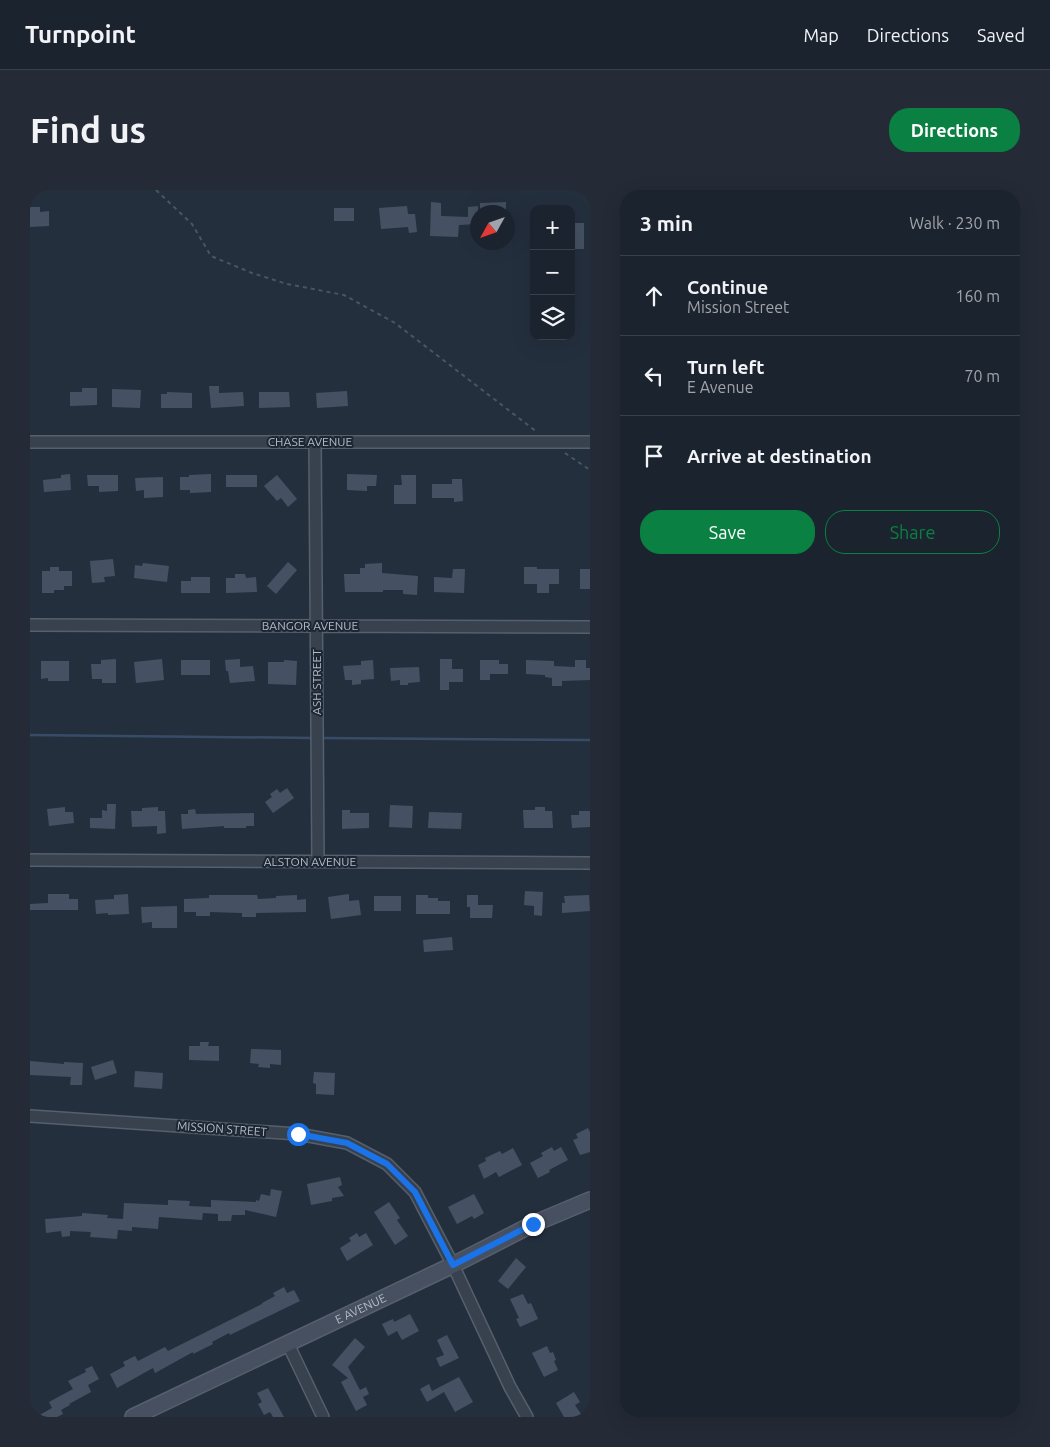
<!DOCTYPE html>
<html lang="en">
<head>
<meta charset="utf-8">
<style>
  body { margin:0; font-family:Ubuntu,sans-serif; background:#242b36; color:#f1f3f6 }
  .controls { position:absolute; right:15px; top:15px; display:grid; overflow:hidden; border-radius:10px; box-shadow:0 5px 20px #0002 }
  .controls button { width:45px; height:45px; display:grid; place-items:center; padding:0; border:0; border-bottom:1px solid #39404a; background:#1b232e; color:#f1f3f6; font:25px sans-serif }
  .compass { position:absolute; left:440px; top:15px; width:45px; height:45px; border-radius:50%; background:#1b232e; box-shadow:0 5px 20px #0002; rotate:230deg }
  .stop { position:absolute; width:15px; height:15px; margin:-11px; border:4px solid #1a73e8; border-radius:50%; background:#fff }
  .stop.end { background:#1a73e8; border-color:#fff; box-shadow:0 1px 5px #0008 }
  .list { margin:0; padding:0; list-style:none }
  h2 { display:flex; justify-content:space-between; align-items:center; height:65px; margin:0; padding:0 20px; font-size:21px }
  h2 small { font-size:16px; font-weight:400; color:#a0a4aa }
  .list li { display:grid; grid-template-columns:32px 1fr auto; gap:15px; align-items:center; box-sizing:border-box; height:80px; padding:0 20px; border-top:1px solid #39404a }
  .list b { display:block; font-size:19px; white-space:nowrap }
  .list p { margin:0; font-size:16px; white-space:nowrap; color:#a0a4aa }
  .list em { font-size:16px; font-style:normal; color:#a0a4aa }
  .actions { display:flex; gap:10px; padding:15px 20px }
  .actions a { flex:1; padding:11px 0; border:1px solid #0b8043; border-radius:20px; text-align:center; font-size:18px; color:#0b8043 }
  .actions .main { background:#0b8043; color:#fff }
  .icon { flex:none; width:28px; height:28px; fill:none; stroke:currentColor; stroke-width:2; stroke-linecap:round; stroke-linejoin:round }
  .map { position:relative; flex:none; width:560px; height:1227px; overflow:hidden; border-radius:20px }
  header { display:flex; align-items:center; gap:30px; box-sizing:border-box; height:70px; padding:0 25px; background:#1b232e; border-bottom:1px solid #39404a }
  header strong { font-size:24px }
  nav { display:flex; gap:28px; margin-inline-start:auto; font-size:18px }
  .intro { display:flex; align-items:center; justify-content:space-between; box-sizing:border-box; height:120px; padding:0 30px }
  h1 { margin:0; font-size:35px }
  .button { padding:12px 22px; border-radius:20px; background:#0b8043; color:#fff; font-size:18px; font-weight:700 }
  main { display:flex; gap:30px; padding:0 30px }
  aside { flex:1; background:#1b232e; border-radius:20px; box-shadow:0 5px 20px #0002 }
  .map>svg:first-child { display:block }
</style>
</head>
<body>
<header>
<strong>Turnpoint</strong>
<nav><a>Map</a><a>Directions</a><a>Saved</a></nav>
</header>
<div class="intro"><h1>Find us</h1><a class="button">Directions</a></div>
<main>
<div class="map">
<svg width="560" height="1227" viewBox="0 0 560 1227">
  <rect width="100%" height="100%" fill="#242f3e"/>
  <g fill="none" stroke-linecap="round" stroke-linejoin="round">
    <path stroke="#394c67" stroke-width="2.5" d="M0,545l284,3
      M292,548l268,2"/>
  </g>
  <path fill="#455162" d="M401,12l10,1v13l27,1v-10l10,-1v18l-19,1 -1,12 -28,-1z
    M476,12v10h-26v-9z
    M377,16l1,8h7l2,18 -8,1 -1,-6 -27,2 -2,-21z
    M0,17h10v5l9,-1v15l-19,1z
    M304,18h20v13h-20z
    M541,33h13v26h-13z
    M179,196h10v7l24,-1 1,14 -33,2z
    M52,198h15v17l-27,1v-14h12z
    M82,199l29,1 -1,18 -28,-1z
    M317,201l1,15 -31,2 -1,-15z
    M137,202l25,1v15h-31v-14h6z
    M229,202h30l1,15 -31,1z
    M40,284l1,16 -27,2 -1,-12 18,-2v-3z
    M181,284v18l-21,1v-3h-10v-13h9v-2z
    M317,284l30,1 -1,11h-9v5l-20,-1z
    M57,285h31v16l-19,1v-6h-11z
    M196,285h31v12h-31z
    M247,285l20,24 -9,8 -7,-9 -4,3 -13,-15z
    M371,285h15v29h-22v-19h8z
    M133,287v20l-19,1v-8l-8,1 -1,-13z
    M422,289h10l1,22 -9,1v-4h-22v-14h20z
    M83,369l2,17 -11,1 1,5 -13,1 -2,-22z
    M258,372l9,8 -21,24 -9,-8z
    M113,373l26,3 -2,16 -33,-4 1,-13 7,1z
    M352,373v10l36,3 -1,19 -14,-1v-4h-20v2h-38l-1,-18h16v-6h5v-4z
    M20,377h9v4h13v15h-8v4h-10v3h-12v-22h8z
    M494,377h13v2h22v15h-10v9h-12v-9h-13z
    M423,379h12l-1,24 -30,-1v-15l18,1z
    M550,379h10v20h-10z
    M205,384h10l1,4 10,-1 1,15 -31,1v-15h9z
    M161,387h19v16h-29v-12h10z
    M86,469v24h-14v-4h-10l-1,-15h10v-4z
    M132,469l2,21 -28,3 -2,-21z
    M210,469v8l13,-1 2,15 -25,2 -2,-12h-2l-1,-11z
    M410,469h12v10h11v13h-14v8h-9z
    M151,470h29v15h-29z
    M254,470l13,1 -1,24 -28,-1v-22h16z
    M343,470l1,19 -13,1v4l-9,1v-5h-7l-2,-14 18,-1v-4z
    M450,470h19v4h9v10h-18v6h-10z
    M496,470l28,1v5l21,1v-7h11v8h4v12l-28,1v5h-10v-8l-7,-1v-2l-19,-1z
    M11,471h28v20h-21v-3l-7,1z
    M389,477l1,15 -12,1v2h-8v-5l-9,1 -1,-13z
    M257,598l7,10 -21,15 -8,-11 7,-5 -2,-3 7,-5 3,4z
    M77,614h9l-1,25 -25,-1v-10h12v-8l5,1z
    M360,615l23,1 -1,22 -23,-1z
    M35,617v5h8l1,11 -25,3 -2,-17z
    M128,617v4h7l1,22 -9,1v-8l-25,1 -1,-16h11v-3z
    M505,617h10v4h7l1,17h-29l-1,-18h12z
    M165,619l1,5 58,-1v13h-8v2h-22v-2l-42,3 -1,-15h7v-4z
    M312,620h8v3h19v15l-27,1z
    M549,621h11v16l-18,1 -1,-13h8z
    M399,622l33,1 -1,16 -33,-1z
    M495,701l18,1 -1,24 -8,-1v-9l-10,-1z
    M18,704h21v5h9v11h-48v-6l18,-1z
    M98,704l1,20 -21,1v-2l-12,1 -1,-14 19,-1v-4z
    M319,704v7l10,-1 2,15 -30,4 -3,-22z
    M179,705h48l1,4 18,-1v-2l21,-1v5l9,-1v13l-50,1v4h-14v-4l-32,-1v4h-14v-4h-12v-13l25,-1z
    M386,705h12v3h10v3h12v13h-34z
    M437,705h11v10h15l-1,13h-22v-11h-3z
    M559,705l1,16 -28,2v-10h3l-1,-7z
    M344,706h27v15h-27z
    M147,716v22h-25v-6l-10,1 -1,-16z
    M422,747l1,13 -29,2 -1,-12z
    M170,852h9l-1,4h11v15l-30,-1v-14h11z
    M221,859l30,1v15l-11,-1v4l-12,-1 1,-3 -9,-1z
    M83,870l4,13 -22,7 -4,-13z
    M0,871l34,3v-2l19,1 -1,22h-12l1,-8 -41,-2z
    M105,881l28,2 -1,16 -28,-2z
    M284,882l21,1 -1,22 -18,-1v-10l-3,-1z
    M558,938l2,4v20l-10,3 -7,-15 5,-2 -2,-4z
    M522,957l2,4 7,-4 7,13 -19,10 1,2 -12,6 -8,-15 13,-7 -2,-3z
    M483,958l9,17 -23,12 -3,-5 -12,7 -6,-14 8,-4 -1,-3 15,-7 2,3z
    M310,987l2,8 -4,2 6,9 -12,2v3l-21,4 -4,-21z
    M241,999l11,2 -6,26 -31,-7v5h-13l-1,6h-13v-7l-15,-1 -1,7 -43,-3 -1,12 -26,-2v4l-14,-1 -1,9 -27,-2 1,-5 -21,-1v5l-8,1 -1,-6 -15,2 -1,-14 37,-3v-3l26,2 -1,3 16,1 1,-16 44,2v-5l22,1 -1,5 22,1v-7l45,2v-2l3,1 2,-7 9,2z
    M444,1004l10,19 -10,6 -2,-3 -15,8 -9,-17z
    M359,1012l11,16 -3,2 11,16 -13,9 -21,-33z
    M327,1043l2,4 7,-4 7,12 -26,16 -7,-13 11,-7 -2,-3z
    M486,1068l10,9 -18,22 -10,-8z
    M254,1097l3,6 7,-3 6,11 -70,34 -1,-2 -17,9 1,2 -20,10v-2l-38,21 -2,-5 -36,20 -7,-14 15,-8 -2,-4 12,-6 3,5 27,-14 3,4 94,-47v-1l13,-7 -2,-3z
    M493,1104l5,10 3,-1 7,16 -18,8 -4,-8 3,-1 -9,-19z
    M380,1124l9,17 -17,9 -5,-9 -9,5 -6,-12 11,-5 1,3z
    M417,1145l12,23 -19,9 -4,-9 8,-3 -7,-15z
    M325,1148l10,9 -17,20 12,23 6,-3 3,7 -6,3 4,8 -11,6 -15,-29 7,-4 -16,-13z
    M517,1156l3,7 3,-1 3,8 -2,1 4,9 -14,7 -12,-24z
    M62,1176l7,13 -11,6 3,7 -22,12 1,1 -9,5 2,4 -6,3h-21l16,-9 -3,-6 24,-13 -5,-8 18,-9 -1,-3z
    M429,1187l14,25 -18,10 -11,-20 -17,10 -7,-13 9,-5 3,7z
    M238,1198l16,29h-11l-3,-5 -6,3 -6,-11 4,-2 -5,-9z
    M544,1202l6,10 -5,3 8,12h-19l-8,-14z"/>
  <g fill="none" stroke-linecap="round" stroke-linejoin="round">
    <defs>
      <path id="street" d="M0,252h560
        M285,252l3,420
        M0,435l560,2
        M0,670l560,3
        M0,926l268,18 49,9 40,21 28,28 38,73 57,122 17,30
        M258,1154l35,73"/>
      <g id="secondary">
        <path id="s1" d="M103,1227l320,-152 80,-41 57,-24"/>
      </g>
    </defs>
    <use href="#street" stroke="#565f6c" stroke-width="14"/>
    <use href="#secondary" stroke="#565f6c" stroke-width="18"/>
    <path stroke="#44595c" stroke-width="2" stroke-dasharray="4 4" stroke-linecap="butt" d="M126,0l36,34 19,32 41,17 35,11 57,11 51,28 142,109
      M535,263l25,17"/>
    <use href="#street" stroke="#38414e" stroke-width="11"/>
    <use href="#secondary" stroke="#465061" stroke-width="15"/>
  </g>
  <g fill="none" stroke-linecap="round" stroke-linejoin="round">
    <path stroke="#1a73e8" stroke-width="6" d="M268,944l49,9 40,21 28,28 38,73 80,-41"/>
  </g>
  <g text-anchor="middle" stroke-width="4" stroke-linejoin="round" paint-order="stroke">
    <g font-size="12" fill="#b4bcc9" stroke="#1d2633">
      <text x="280" y="256">CHASE AVENUE</text>
      <text x="280" y="440">BANGOR AVENUE</text>
      <text transform="translate(287 492) rotate(-90)" y="4">ASH STREET</text>
      <text x="280" y="676">ALSTON AVENUE</text>
      <text transform="translate(192 939) rotate(4)" y="4">MISSION STREET</text>
      <text dy="4" stroke="none"><textPath href="#s1" startOffset="252">E AVENUE</textPath></text>
    </g>
  </g>
</svg>
<div class="controls">
<button>+</button>
<button>−</button>
<button><svg class="icon" aria-label="layers" viewBox="0 0 24 24"><path d="M12 4l9 5-9 5-9-5zM3 14l9 5 9-5"/></svg></button>
</div>
<svg class="compass" viewBox="-18 -18 36 36"><path d="M0-13l5 13h-10z" fill="#e53935"/><path d="M0 13l5-13h-10z" fill="#a0a4aa"/></svg>
<div class="stop" style="left:268px;top:944px"></div>
<div class="stop end" style="left:503px;top:1034px"></div>
</div>
<aside>
<h2>3 min<small>Walk · 230 m</small></h2>
<ul class="list">
<li><svg class="icon" aria-label="ahead" viewBox="0 0 24 24"><path d="M12 20V5M6 11l6-6 6 6"/></svg><div><b>Continue</b><p>Mission Street</p></div><em>160 m</em></li>
<li><svg class="icon" aria-label="left" viewBox="0 0 24 24"><path d="M17 20v-9H6M10 6l-5 5 5 5"/></svg><div><b>Turn left</b><p>E Avenue</p></div><em>70 m</em></li>
<li><svg class="icon" aria-label="arrive" viewBox="0 0 24 24"><path d="M6 21V4h12l-3 4 3 4H6"/></svg><div><b>Arrive at destination</b></div></li>
</ul>
<div class="actions"><a class="main">Save</a><a>Share</a></div>
</aside>
</main>
</body>
</html>
